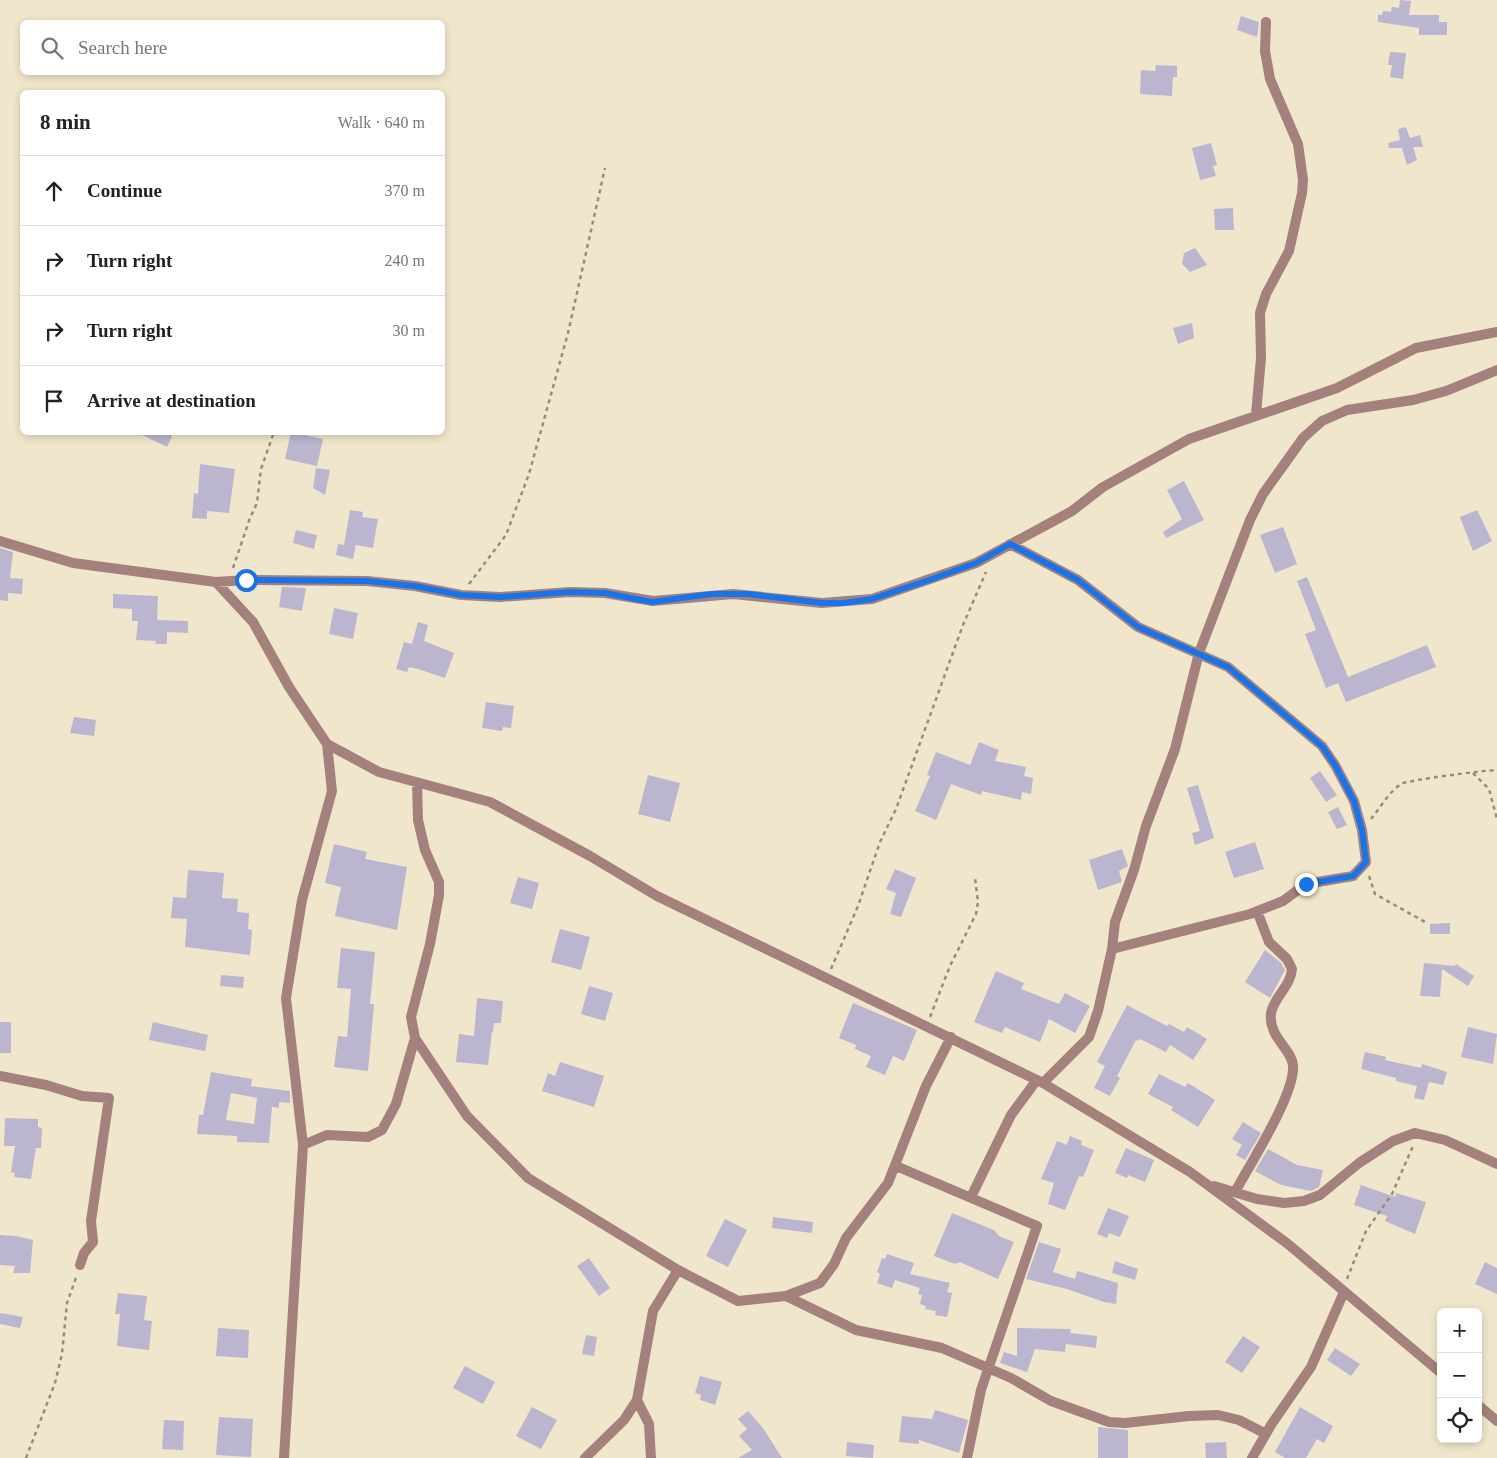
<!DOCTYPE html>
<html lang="en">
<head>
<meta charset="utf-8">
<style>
  body { margin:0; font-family:"Times New Roman",serif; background:#f6f6f6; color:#222 }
  .controls { position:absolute; right:15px; bottom:15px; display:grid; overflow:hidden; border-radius:8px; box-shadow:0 2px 8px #0003 }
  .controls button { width:45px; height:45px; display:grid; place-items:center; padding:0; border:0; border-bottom:1px solid #e0e0e0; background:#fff; color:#222; font:25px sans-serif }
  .stop { position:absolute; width:15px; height:15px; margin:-11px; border:4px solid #1a73e8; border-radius:50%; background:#fff }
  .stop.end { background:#1a73e8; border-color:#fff; box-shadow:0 1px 5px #0008 }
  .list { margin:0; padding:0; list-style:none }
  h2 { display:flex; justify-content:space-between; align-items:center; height:65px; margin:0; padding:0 20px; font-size:21px }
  h2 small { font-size:16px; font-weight:400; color:#767676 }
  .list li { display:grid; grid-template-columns:32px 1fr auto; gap:15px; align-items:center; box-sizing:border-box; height:70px; padding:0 20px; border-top:1px solid #e0e0e0 }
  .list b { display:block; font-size:19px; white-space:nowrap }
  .list em { font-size:16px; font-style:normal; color:#767676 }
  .icon { flex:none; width:28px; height:28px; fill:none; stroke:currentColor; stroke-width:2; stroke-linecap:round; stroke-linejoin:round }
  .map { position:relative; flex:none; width:1497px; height:1458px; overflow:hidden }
  .search { position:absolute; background:#fff; box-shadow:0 2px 8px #0003; left:20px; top:20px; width:425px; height:55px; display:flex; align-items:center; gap:12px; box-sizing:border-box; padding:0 18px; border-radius:8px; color:#767676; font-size:19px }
  .panel { position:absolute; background:#fff; box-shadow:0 2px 8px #0003; left:20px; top:90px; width:425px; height:345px; border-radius:8px }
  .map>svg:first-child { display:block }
</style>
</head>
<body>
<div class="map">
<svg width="1497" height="1458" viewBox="0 0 1497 1458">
  <rect width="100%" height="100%" fill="#f0e6cb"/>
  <path fill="#bbb5d0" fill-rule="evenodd" d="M1400,0l11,1 -2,14h30v7h8v13h-28v-7l-41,-6v-7h4l1,-4 8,1 1,-5 7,1z
    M1241,16l18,6 -2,15 -20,-7z
    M1390,52l16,1 -3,26 -13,-2 2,-12h-4z
    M1156,65l21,1v11h-4l-1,19 -32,-2 1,-24 14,1z
    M1406,127l4,11 10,-3 3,12h-10l4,13 -10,5 -5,-17h-13l-1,-5 12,-3 -2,-11z
    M1211,143l6,22 -4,1 3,10 -16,4 -8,-32z
    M1233,208l1,22h-19l-1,-21z
    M1195,248l12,17 -17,7 -8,-8 2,-11z
    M1192,323l2,15 -16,6 -5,-16z
    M136,432h29l7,4 -5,11z
    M291,432l32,7 -6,27 -32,-7z
    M200,464l35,5 -6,44 -22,-2v8l-15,-1 2,-25 4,1z
    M316,468l14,2 -5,25 -12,-7z
    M1184,481l20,39 -38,18 -3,-6 19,-13 -15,-29z
    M350,510l13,2 -1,5 16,2 -5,29 -17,-3 -3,14 -17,-4 2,-11 6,1z
    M1477,510l15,31 -19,10 -13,-34z
    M1283,527l14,37 -22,9 -15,-38z
    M296,530l21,5 -3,14 -21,-6z
    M0,548l13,4 -3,26 13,1 -1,15 -14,-1v8l-8,-1z
    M1307,577l41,100 79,-32 9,22 -90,35 -8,-19 -12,5 -21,-54 11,-4 -19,-49z
    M282,587l24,1 -4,23 -23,-4z
    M113,594l45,2 -1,24 31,1v12l-21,-1v12h-12l1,-3 -20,-1 2,-19h-6v-12l-19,-1z
    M334,608l24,5 -5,26 -24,-5z
    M418,622l10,3 -4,16 30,12 -9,25 -27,-9 -9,-2 -2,5 -11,-3 8,-27 8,2z
    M486,702l28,4 -3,22 -8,-1 -1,4 -20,-3z
    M74,717l22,3 -2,16 -24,-3z
    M979,742l20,8 -4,11 31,6 -2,9 9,2 -2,16 -9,-2 -1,8 -39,-9 -1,4 -30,-11 -15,36 -21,-9 15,-35 -3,-1 9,-23 34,13z
    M1320,771l17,24 -11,7 -16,-24z
    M648,775l32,8 -10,39 -32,-8z
    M1198,785l16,53 -19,7 -3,-12 8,-2 -13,-43z
    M1338,807l9,18 -10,4 -9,-17z
    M1255,842l9,27 -30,9 -9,-26z
    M334,844l33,8 -2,7 42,8 -10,63 -62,-14 6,-29 -16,-4z
    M1122,849l6,17 -9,5 3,11 -24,8 -9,-30z
    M895,869l21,9 -15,39 -11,-3 6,-21 -10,-4z
    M188,870l36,3 -2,25 16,1 -1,13 12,1 -1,16 4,1 -2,25 -65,-8 2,-28 -16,-1 2,-21 13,1z
    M518,877l21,6 -7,26 -22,-6z
    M1450,923v11h-20v-10z
    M560,929l30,8 -9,33 -30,-8z
    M341,948l34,4 -5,52h4l-6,67 -34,-4 4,-31 9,1 4,-48 -14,-1z
    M1265,950l16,13 4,7 -15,28 -25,-16z
    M1424,963l31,3 1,-2 18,12 -6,10 -26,-17 -2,28 -20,-1z
    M996,971l28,12 -3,6 38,15 6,-11 25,13 -15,27 -26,-14 -9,23 -35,-15 -3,6 -28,-11z
    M221,975l23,2 -1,11 -23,-2z
    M589,986l24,7 -8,28 -24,-7z
    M477,998l26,3 -2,22h-7l-1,9h-1l-4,33 -32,-3 3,-28 15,2z
    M853,1003l64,27 -13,31 -11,-5 -8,19 -19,-8 5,-11 -16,-7 1,-4 -17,-7z
    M1127,1005l40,21 2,-2 15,8 3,-5 20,12 -14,21 -23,-15 -4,7 -26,-13 -2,2 -2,-1 -19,36 3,2 -10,18 -16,-8 11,-22 -8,-4z
    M0,1022h11v31h-11z
    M153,1022l55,13 -3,16 -56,-11z
    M1468,1027l29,7 -4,30 -32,-7z
    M1365,1052l21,5 -1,3 36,8 1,-4 25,8 -4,13 -14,-3 -5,18 -10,-2 3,-12 -21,-5v-3l-35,-9z
    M560,1062l44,14 -10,31 -52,-16 6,-18 7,3z
    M211,1072l41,7 -1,7 39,5v12l-11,-1v6l-7,-1 -3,36 -32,-1v-6l-40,-2 2,-19h4zM231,1093l26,5 -3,26 -28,-4z
    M1159,1074l26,13 3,-4 27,17 -17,27 -27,-17 2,-3 -25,-13z
    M5,1118l33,1v8l4,1 -1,20h-5l-5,31 -17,-2 1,-4 -4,-1 4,-26h-11z
    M1243,1122l18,11 -16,27 -9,-5 6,-10 -10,-6z
    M1070,1136l12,5 -1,4 13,5 -11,27 -4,-1 -14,34 -17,-6 6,-21 -13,-4 16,-38 10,4z
    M1126,1148l28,12 -9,22 -17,-7 -1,3 -12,-5z
    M1268,1149l29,16 26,5 -4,17 -8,4 -30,-6 -26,-14z
    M1361,1185l34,12 1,-4 30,9 -11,32 -30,-13 2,-5 -33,-11z
    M1108,1208l21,8 -9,21 -11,-4 -2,5 -10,-4z
    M952,1213l42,17 5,6 15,6 -16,37 -38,-17 -5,2 -21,-8z
    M773,1217l40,5 -1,11 -40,-5z
    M725,1219l22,11 -19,37 -22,-11z
    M0,1235l16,1 17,4 -3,33h-17l2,-7 -15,-1z
    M1039,1242l22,7 -8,23 22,7 2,-8 41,12 -2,21 -12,-2 -37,-13 -41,-10z
    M887,1254l27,9 -4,11 40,9 -3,9 5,1 -5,24 -12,-2 1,-4 -11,-2 1,-3 -6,-2 2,-9 -4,-1 2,-6 -25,-8 -3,8 -15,-5 3,-9 -3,-2 5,-14 3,1z
    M589,1258l21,30 -11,8 -22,-30z
    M1115,1261l23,8 -3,11 -23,-7z
    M1485,1262l12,6v26l-22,-10z
    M118,1293l29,3 -3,24 8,1 -3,29 -32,-4 3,-32h-5z
    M0,1313l23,4 -3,11 -20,-4z
    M218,1328l31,2 -1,28 -32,-2z
    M1017,1328l54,1 -1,4 27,3 -1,12 -30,-4 -1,8 -30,-3 -8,23 -27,-9 4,-11 13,4z
    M586,1335l11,2 -3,19 -12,-2z
    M1243,1336l17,11 -18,26 -17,-11z
    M1335,1348l25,16 -9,12 -24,-16z
    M465,1366l30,16 -12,22 -30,-16z
    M700,1376l22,6 -7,23 -15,-5 1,-5 -6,-2z
    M532,1407l25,13 -16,29 -25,-13z
    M1300,1407l33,19 -9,17 -7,-4 -11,19h-21l-10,-6z
    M935,1410l33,10 -9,33 -40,-13v4l-20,-2 3,-26 30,3z
    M748,1411l15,17 19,30h-44l14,-8 -13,-14 8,-7 -9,-10z
    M219,1417l34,2 -2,38 -35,-2z
    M164,1420l20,1 -1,29 -21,-1z
    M1098,1427l30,3v28h-30z
    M847,1442l27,3 -1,13 -27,-2z
    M1226,1442l1,16h-21l-1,-15z"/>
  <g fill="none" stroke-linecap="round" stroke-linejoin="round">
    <path stroke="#948d7a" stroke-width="2.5" stroke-dasharray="4 4" stroke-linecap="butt" d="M233,568l17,-50 7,-15 4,-34 13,-37
      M469,584l37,-49 23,-61 39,-141 37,-165
      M1473,773l16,16 8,30
      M1371,819c9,-11 19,-28 30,-35 6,-4 86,-14 96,-14
      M1369,876l6,18 50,28
      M831,969l27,-63 22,-64 16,-33 67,-184 23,-53
      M930,1017l20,-51 26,-52 2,-12 -3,-24
      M1347,1279l19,-48 26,-37 21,-48
      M26,1458l29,-75 7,-29 5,-51 10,-28"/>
    <path stroke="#a5817d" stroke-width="10" d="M1256,414l5,-56 -1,-45 6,-19 23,-43 13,-58 1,-13 -5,-36 -28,-65 -5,-28 1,-29
      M0,541l73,22 143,19 30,-2 121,1 48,5 46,9 39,2 70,-5 35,1 48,8 80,-7 89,9 50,-4 104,-36 96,-52 31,-24 86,-48 148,-51 79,-40 81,-16
      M1010,544l68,36 60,47 90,40 94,79 13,19 19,36 8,29 4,32 -13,14 -47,8 -23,17 -33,13 -138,35
      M216,582l37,40 36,65 38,57 5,47 -30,109 -16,98 17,147 -19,313
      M327,744l52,28 111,30 100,54 67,40 386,187 147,89 98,72 153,129
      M417,783l1,37 7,30 14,32v13l-9,49 -19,73 4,21 52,78 61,62 150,92 -25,41 -16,89 12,24 2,34
      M0,1076l46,9 36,11 27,2 -18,123 2,21 -9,11 -4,12
      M1043,1083l46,-46 9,-26 14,-62 3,-27 19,-52 12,-44 29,-77 24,-96 51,-133 13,-26 40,-56 19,-17 25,-11 66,-10 33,-9 51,-21
      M303,1145l24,-10 41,2 14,-7 14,-26 19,-66
      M896,1166l141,60 -56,164 -14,68
      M1214,1186l43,13 27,4 20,-2 16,-6 39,-32 34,-22 22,-8 30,7 52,24
      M1235,1192c15,-28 61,-99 58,-127 -2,-17 -25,-28 -22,-52 3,-16 20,-27 21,-44l-5,-10 -18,-17 -12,-31
      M971,1197l40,-82 25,-34
      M678,1270l60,31 48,-5 34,-13 14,-19 12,-26 42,-55 38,-97 25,-49
      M786,1296l70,34 86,18 69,30 40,23 58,21 16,1 64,-7 29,-1 21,5 27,14
      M1478,1405l19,16
      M585,1458l39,-38 13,-20
      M1252,1458l19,-33 40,-58 33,-75"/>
  </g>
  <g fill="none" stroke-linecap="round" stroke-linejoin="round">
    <path stroke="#1a73e8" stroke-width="6" d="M246,580l121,1 48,5 46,9 39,2 70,-5 35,1 47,9 60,-8h36l74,9h21l29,-4 60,-20 44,-16 34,-19 68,36 60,47 90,40 94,79 13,19 19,36 8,29 4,32 -13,14 -47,8"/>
  </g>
</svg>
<div class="controls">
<button>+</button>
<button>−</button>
<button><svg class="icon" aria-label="locate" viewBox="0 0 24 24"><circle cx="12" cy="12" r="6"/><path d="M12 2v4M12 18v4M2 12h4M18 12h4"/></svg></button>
</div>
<div class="stop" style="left:246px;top:580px"></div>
<div class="stop end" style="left:1306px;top:884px"></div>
<div class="search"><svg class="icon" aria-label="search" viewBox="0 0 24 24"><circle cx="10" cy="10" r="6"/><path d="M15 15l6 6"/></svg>Search here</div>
<section class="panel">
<h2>8 min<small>Walk · 640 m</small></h2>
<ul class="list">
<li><svg class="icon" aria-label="ahead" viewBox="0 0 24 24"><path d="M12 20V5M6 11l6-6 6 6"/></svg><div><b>Continue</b></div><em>370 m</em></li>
<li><svg class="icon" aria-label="right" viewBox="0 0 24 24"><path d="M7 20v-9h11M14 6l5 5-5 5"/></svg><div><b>Turn right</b></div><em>240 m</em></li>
<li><svg class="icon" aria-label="right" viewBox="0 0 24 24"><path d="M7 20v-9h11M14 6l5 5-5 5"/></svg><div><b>Turn right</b></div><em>30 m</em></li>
<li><svg class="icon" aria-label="arrive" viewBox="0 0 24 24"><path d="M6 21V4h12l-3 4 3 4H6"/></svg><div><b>Arrive at destination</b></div></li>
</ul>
</section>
</div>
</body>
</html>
